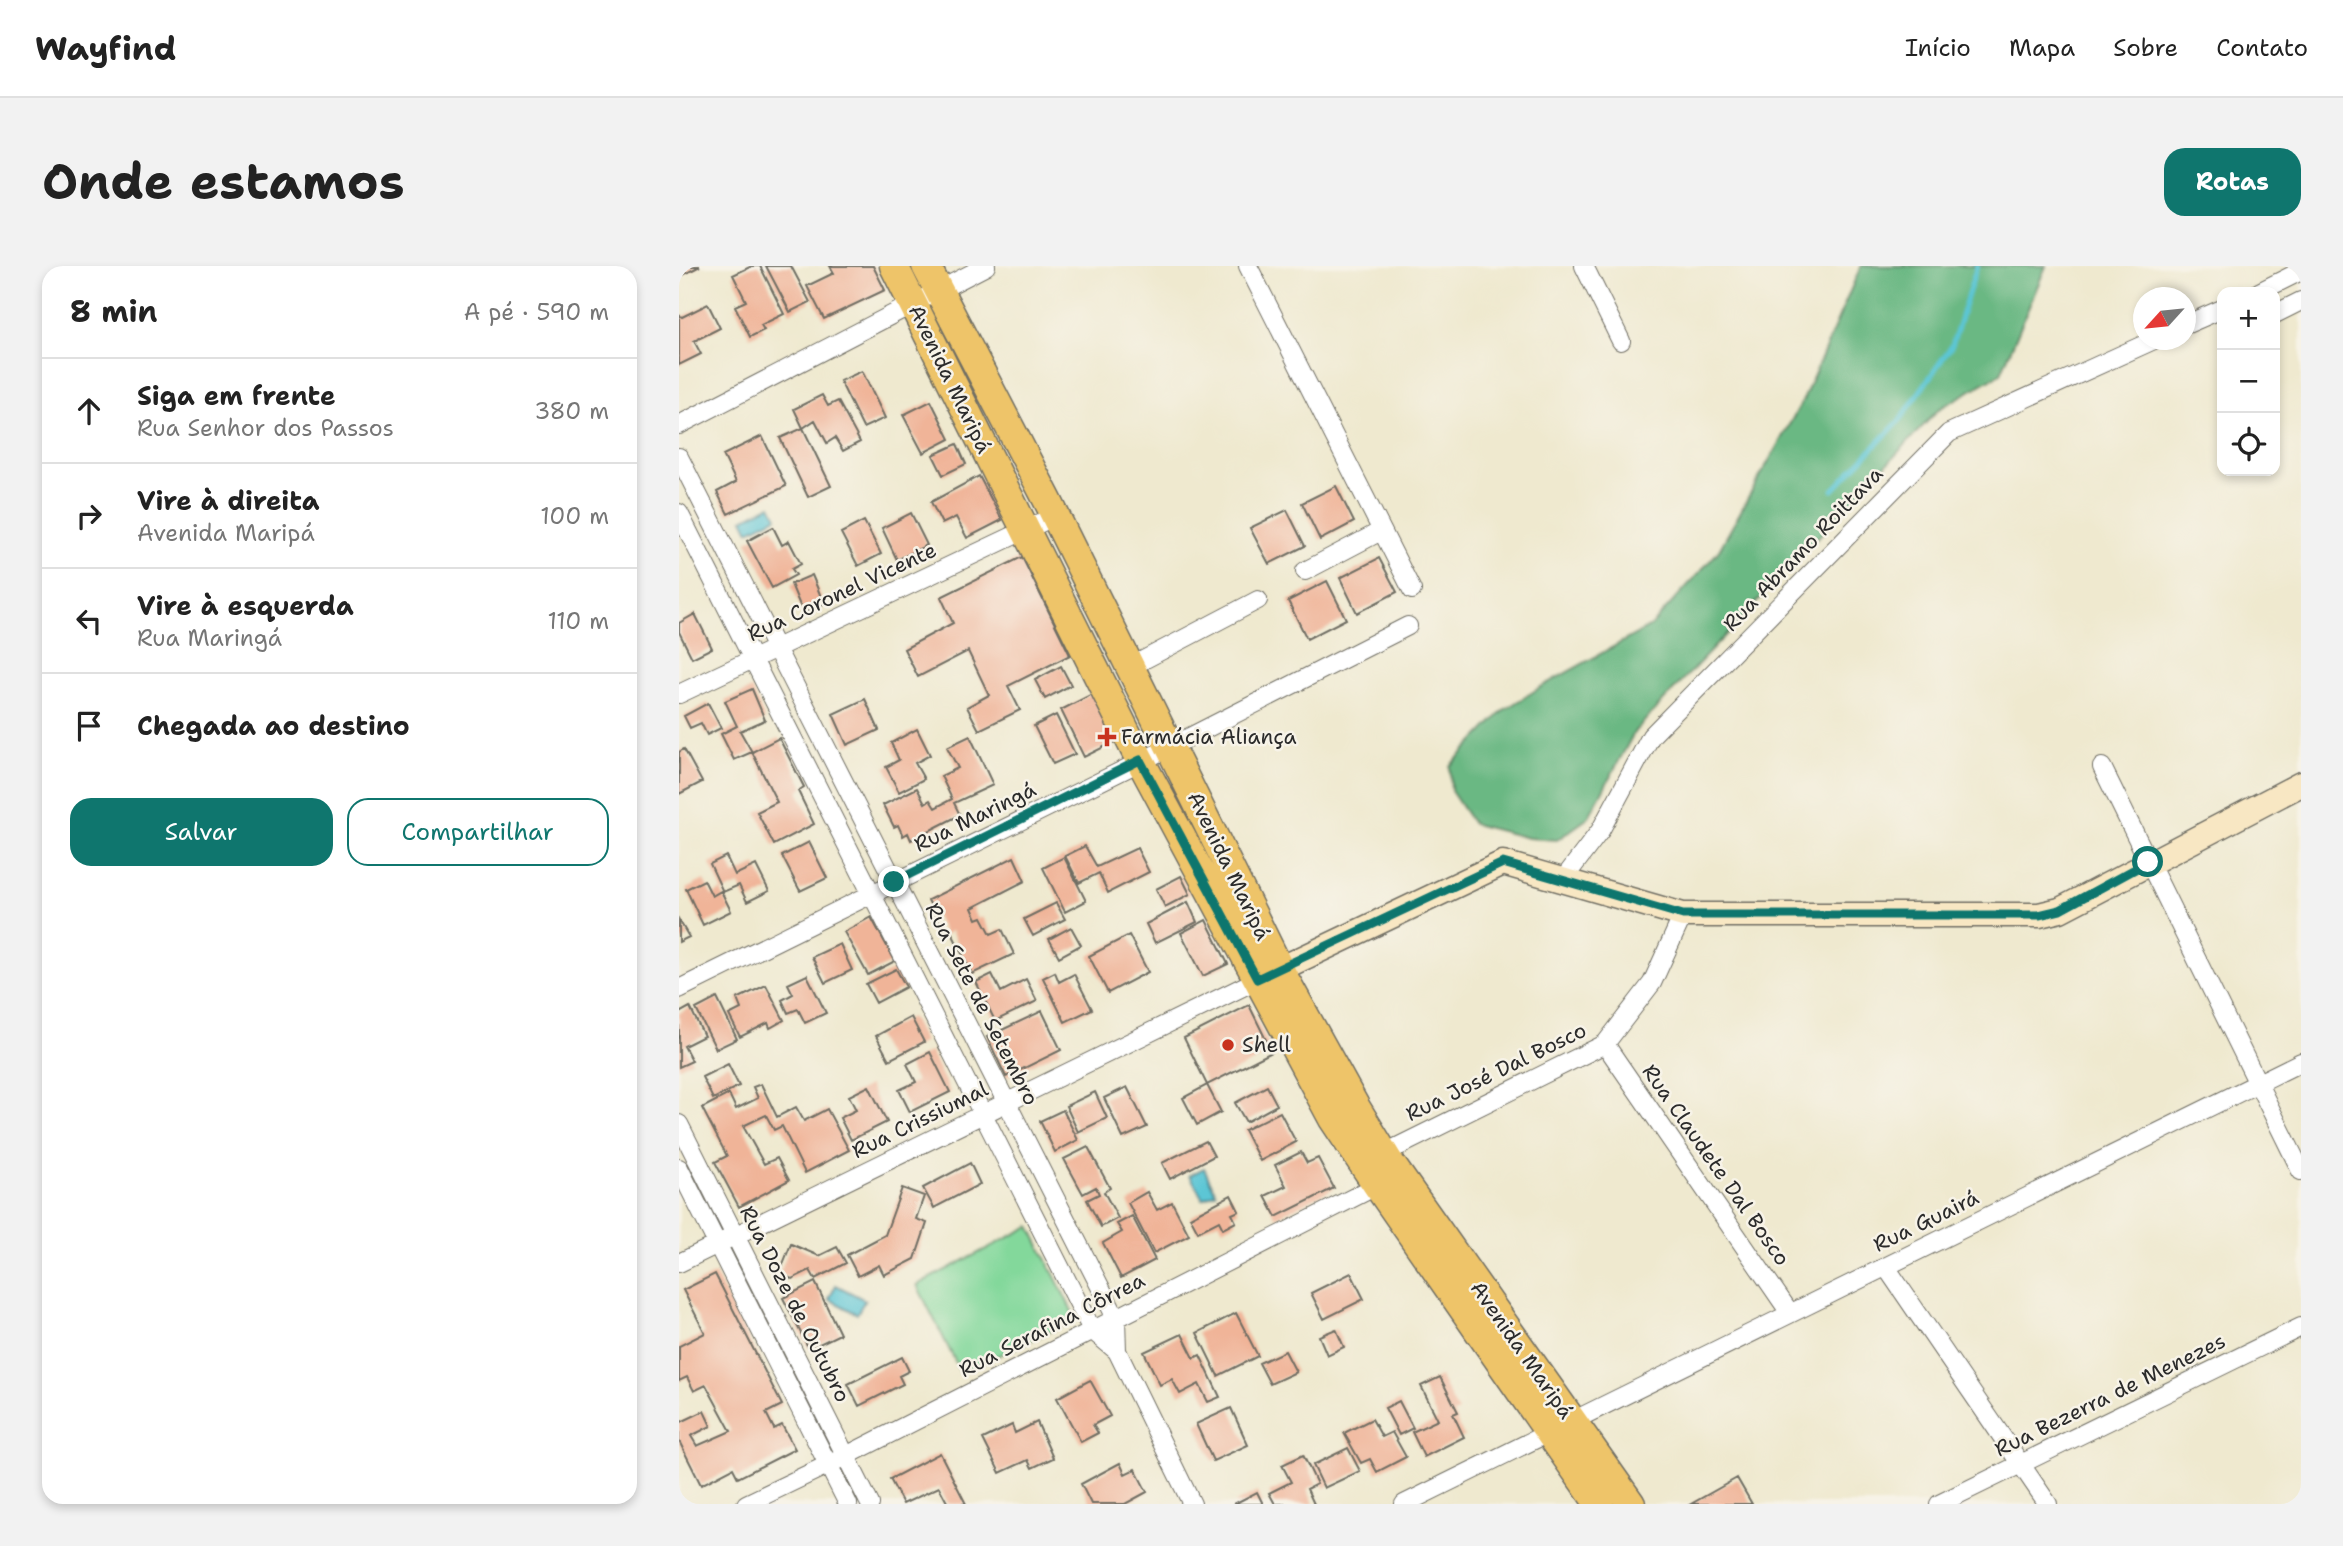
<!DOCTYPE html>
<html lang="pt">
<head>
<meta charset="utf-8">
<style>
  body { margin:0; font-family:"Shantell Sans",sans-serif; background:#f2f2f2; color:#222 }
  .controls { position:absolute; right:21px; top:21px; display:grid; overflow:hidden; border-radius:14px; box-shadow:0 4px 10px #0003 }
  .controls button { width:63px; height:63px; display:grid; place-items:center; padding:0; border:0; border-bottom:2px solid #e0e0e0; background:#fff; color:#222; font:35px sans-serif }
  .compass { position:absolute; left:1454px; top:21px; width:63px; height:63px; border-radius:50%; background:#fff; box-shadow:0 4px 10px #0003; rotate:243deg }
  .stop { position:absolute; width:21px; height:21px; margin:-16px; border:5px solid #0f766e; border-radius:50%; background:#fff }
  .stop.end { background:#0f766e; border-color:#fff; box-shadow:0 2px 7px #0008 }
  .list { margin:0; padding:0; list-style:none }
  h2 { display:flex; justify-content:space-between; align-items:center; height:91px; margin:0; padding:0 28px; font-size:30px }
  h2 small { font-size:23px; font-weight:400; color:#767676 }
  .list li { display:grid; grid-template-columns:46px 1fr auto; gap:21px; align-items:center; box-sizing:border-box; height:105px; padding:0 28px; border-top:2px solid #e0e0e0 }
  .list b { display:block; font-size:26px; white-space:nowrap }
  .list p { margin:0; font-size:23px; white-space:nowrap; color:#767676 }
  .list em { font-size:23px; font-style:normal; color:#767676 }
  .actions { display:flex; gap:14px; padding:21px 28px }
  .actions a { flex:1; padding:16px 0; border:2px solid #0f766e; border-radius:21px; text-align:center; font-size:24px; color:#0f766e }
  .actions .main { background:#0f766e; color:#fff }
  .icon { flex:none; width:38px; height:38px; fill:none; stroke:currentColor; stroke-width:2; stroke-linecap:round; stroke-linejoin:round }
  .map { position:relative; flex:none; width:1622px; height:1238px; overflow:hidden; border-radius:21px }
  header { display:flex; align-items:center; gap:42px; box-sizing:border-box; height:98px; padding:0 35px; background:#fff; border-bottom:2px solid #e0e0e0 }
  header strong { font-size:33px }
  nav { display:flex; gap:38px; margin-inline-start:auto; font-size:24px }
  .intro { display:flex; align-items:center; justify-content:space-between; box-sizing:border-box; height:168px; padding:0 42px }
  h1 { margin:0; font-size:49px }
  .button { padding:18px 32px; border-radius:21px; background:#0f766e; color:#fff; font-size:24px; font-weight:700 }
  main { display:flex; gap:42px; padding:0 42px }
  aside { flex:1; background:#fff; border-radius:21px; box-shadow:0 4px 10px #0003 }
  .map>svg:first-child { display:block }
</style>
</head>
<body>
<header>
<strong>Wayfind</strong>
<nav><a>Início</a><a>Mapa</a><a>Sobre</a><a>Contato</a></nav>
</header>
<div class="intro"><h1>Onde estamos</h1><a class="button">Rotas</a></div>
<main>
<aside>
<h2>8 min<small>A pé · 590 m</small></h2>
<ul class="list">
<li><svg class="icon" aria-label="ahead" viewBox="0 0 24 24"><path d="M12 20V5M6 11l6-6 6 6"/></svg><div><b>Siga em frente</b><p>Rua Senhor dos Passos</p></div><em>380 m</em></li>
<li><svg class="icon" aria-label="right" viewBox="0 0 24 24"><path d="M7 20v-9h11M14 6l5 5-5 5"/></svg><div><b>Vire à direita</b><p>Avenida Maripá</p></div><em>100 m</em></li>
<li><svg class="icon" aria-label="left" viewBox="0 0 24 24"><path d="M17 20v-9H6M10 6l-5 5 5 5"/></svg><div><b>Vire à esquerda</b><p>Rua Maringá</p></div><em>110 m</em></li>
<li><svg class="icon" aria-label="arrive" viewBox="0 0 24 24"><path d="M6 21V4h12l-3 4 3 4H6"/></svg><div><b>Chegada ao destino</b></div></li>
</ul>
<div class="actions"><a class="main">Salvar</a><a>Compartilhar</a></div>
</aside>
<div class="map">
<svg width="1622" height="1238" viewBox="0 0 1622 1238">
  <rect width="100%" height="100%" fill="#f7f3e8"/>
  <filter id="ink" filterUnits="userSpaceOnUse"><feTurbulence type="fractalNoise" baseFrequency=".0143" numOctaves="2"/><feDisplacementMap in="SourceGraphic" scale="14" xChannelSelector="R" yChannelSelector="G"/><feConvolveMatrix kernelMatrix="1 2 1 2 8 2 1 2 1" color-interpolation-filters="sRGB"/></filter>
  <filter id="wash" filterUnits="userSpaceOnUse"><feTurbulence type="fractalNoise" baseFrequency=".00686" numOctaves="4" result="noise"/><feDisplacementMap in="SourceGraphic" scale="28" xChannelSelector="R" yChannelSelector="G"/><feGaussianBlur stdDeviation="1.57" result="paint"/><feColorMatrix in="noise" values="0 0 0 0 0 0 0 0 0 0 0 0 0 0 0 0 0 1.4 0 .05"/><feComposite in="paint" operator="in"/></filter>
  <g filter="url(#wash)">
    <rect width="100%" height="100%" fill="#efe9cf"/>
    <path fill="#83d89b" stroke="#578263" stroke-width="2" d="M351,960l46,93 -115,54 -44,-88z"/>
    <path fill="#6ab883" stroke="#4a7257" stroke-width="2" d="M1182,0h185l-45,107 -62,36 -304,322 -47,87 -31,22 -29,-2 -55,-14 -22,-33 -1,-25 54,-56 40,-25 107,-59 67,-74 86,-154z"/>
    <path fill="#5bc6d5" stroke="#437880" stroke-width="2" d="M92,239l6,12 -28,14 -6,-12z
      M525,902l12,25 -13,6 -13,-24z
      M157,1019l29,15 -8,14 -28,-15z"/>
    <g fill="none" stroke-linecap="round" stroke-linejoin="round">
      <path stroke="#5bc6d5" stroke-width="5" d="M1154,224l68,-71 51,-74 25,-79"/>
    </g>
    <g id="blocks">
      <path fill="#f0b498" d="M0,0h21l-21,11z
        M73,0h8l24,48 -23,11 3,5 -14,7 -15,-31 11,-5 -13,-26z
        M87,0h25l19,36 -20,10z
        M151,0h43l12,24 -61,29 -17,-33 27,-13z
        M29,38l12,24 -26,13 7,13 -22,11v-50l3,2z
        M183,105l23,47 -22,10 -23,-47z
        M143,129l6,11 10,-5 22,41 -17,9 -8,-13 -8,5 -12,-23 -12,8 -9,-19z
        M252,135l19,38 -27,14 -20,-38z
        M124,162l28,58 -23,11 -28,-59z
        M83,170l24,50 -58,28 -11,-22 19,-10 -13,-27z
        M278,178l9,20 -23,11 -10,-20z
        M300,210l23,44 -35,18 -11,-21 -14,7 -11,-22z
        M657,220l18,36 -34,18 -18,-37z
        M608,244l18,36 -36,18 -19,-36z
        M232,247l16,32 -30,15 -15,-32z
        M185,255l17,33 -23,12 -17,-33z
        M94,261l9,18 7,-4 12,23 -9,5 4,6 -24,13 -25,-47z
        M343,291l48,98 -62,31 12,24 -41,20 -12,-23 22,-12 -21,-44 -50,26 -14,-28 49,-26 -12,-26z
        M700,292l18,34 -40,21 -17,-35z
        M133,309l12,29 -21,9 -12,-29z
        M648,315l19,38 -39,20 -19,-38z
        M16,348l17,34 -20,10 -13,-26v-9z
        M382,400l10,19 -26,14 -10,-19z
        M73,423l13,31 -25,11 12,21 -18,8 -13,-26 16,-8 -12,-25z
        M413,428l24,47 -32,16 -23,-47z
        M186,433l14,31 -32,15 -14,-31z
        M29,437l13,25 -14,7 -6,-12 -11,5 -6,-12z
        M377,449l19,39 -22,10 -19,-38z
        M238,463l13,26 -15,8 9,16 -25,13 -13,-25 13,-7 -8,-17z
        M291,470l23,49 -39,18 6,12 -49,25 -3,-7 -5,3 -5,-11 -4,2 -11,-22 34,-17 8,15 5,-3 5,8 17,-9 -11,-23 17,-8 -11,-21z
        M100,472l25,49 -6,4 16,33 -40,21 -17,-33 20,-10 -25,-50z
        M5,483l18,33 -23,12v-42z
        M130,576l18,36 -27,13 -18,-35z
        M406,580l12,21 40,-19 12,24 -41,21 -9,-20 -20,10 -14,-27z
        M47,590l9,19 21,-10 13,26 -22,11 -8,-17 -16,7 -13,-28z
        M335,591l11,24 -53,27 5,11 5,-2 9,17 11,-5 12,25 -42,20 -21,-43 -6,4 -17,-35z
        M385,591l22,44 -21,11 -22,-44z
        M502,610l9,18 -25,13 -9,-18z
        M25,614l8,16 9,-5 10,20 -28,14 -17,-36z
        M509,636l9,20 -42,21 -9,-19z
        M377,637l9,16 -32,17 -9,-17z
        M192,651l24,44 -27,14 -24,-43z
        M0,654l10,17 -10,5z
        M527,654l22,44 -25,12 -22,-43z
        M392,661l10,18 -22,12 -10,-18z
        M450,669l19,37 -40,21 -19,-37z
        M161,678l12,26 -27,13 -13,-26z
        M217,703l10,18 -30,16 -10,-19z
        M376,706l4,10 15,-8 18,35 -27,13 -22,-44z
        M313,708l9,18 25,-13 11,22 -42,20 -19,-39z
        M128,709l19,38 -21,10 -7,-14 -10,4 -6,-13 11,-6 -5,-10z
        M87,719l18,35 -14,8 -2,-5 -28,14 -11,-22 12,-6 -4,-10z
        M38,732l20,41 -21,10 -20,-40z
        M570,739l23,47 -65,33 -23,-47z
        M11,741l14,29 -20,10 8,15 -13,6v-54z
        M363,745l19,39 -55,27 -19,-40z
        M232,751l13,25 -35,18 -13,-24z
        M251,786l20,40 -40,20 -11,-22 17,-8 -9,-18z
        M49,798l11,22 -26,13 -11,-22z
        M82,818l16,33 19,-10 8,14 23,-12 22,41 -44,23 -23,-47 -8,4 -8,-15 -23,11 21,38 13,-6 12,22 -50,27 -24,-45 12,-6 -25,-48 27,-14 7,15 22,-11 -5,-11z
        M528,819l14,27 -24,13 -14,-27z
        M190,820l18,36 -36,18 -11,-22 16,-8 -7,-14z
        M588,820l10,19 -31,17 -11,-19z
        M448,821l20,40 -24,11 -19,-40z
        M416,826l12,26 -29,14 -12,-26z
        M384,844l15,30 -23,12 -15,-31z
        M601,846l16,30 -36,19 -16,-31z
        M527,875l8,15 -44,23 -8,-16z
        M409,881l22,41 -6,4 14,26 -17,9 -14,-27 12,-6 -3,-7 -13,7 -19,-35z
        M622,886l6,11 11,-5 16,30 -58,29 -11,-21 21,-10 -11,-21z
        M291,897l10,21 -46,24 -11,-20z
        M223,922l22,8 -8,23 11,4 -12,36 -31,16 -5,-10 -21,11 -11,-21 38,-20z
        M468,926l10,18 15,-8 17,33 -35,18 -26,-50z
        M552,929l8,16 -7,3 4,8 -13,7 -4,-8 -21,11 -8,-15z
        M453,950l23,44 -34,18 -18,-35 19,-11 -5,-8z
        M112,978l28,12 18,-9 9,16 -31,16 -5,-9 -18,9 -13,-5z
        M672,1007l13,26 -40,20 -13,-26z
        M36,1008l67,131 -16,8 8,16 8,-4 13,24 -57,29 -5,-10 -32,17 -22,-44v-18l25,-12 7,15 -20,10 6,10 34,-15 -25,-46 -12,6 -7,-14 -8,4v-35l26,-13 -22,-43z
        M136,1016l25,52 -31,15 -26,-51z
        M557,1047l22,43 -40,20 -21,-43z
        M657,1063l8,18 -17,8 -8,-19z
        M503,1068l12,24 6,-3 20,42 -12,5 -9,-18 -19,10 -8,-15 -12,6 -16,-33z
        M606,1085l11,21 -26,12 -11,-21z
        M223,1091l7,14 -10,5 4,8 -44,22 -11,-22z
        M761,1111l18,35 -5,2 11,23 -40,20 -12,-25 26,-12 -17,-34z
        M411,1114l20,36 -17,9 5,8 -17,9 -24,-44z
        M720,1135l14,27 -14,7 -14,-27z
        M552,1142l17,37 -35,16 -17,-37z
        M693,1153l10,18 10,-5 14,25 -29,15 -7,-13 -9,4 -17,-30z
        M358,1156l16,36 -21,10 -4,-8 -28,13 -17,-34 29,-14 3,8z
        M669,1182l12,23 -36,17 -11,-23z
        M261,1187l26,51h-18l-9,-17 -36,17 -13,-25z
        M624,1189l14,29 -10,5 7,15h-39l-6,-11 22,-11 -9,-17z
        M441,1197l5,11 10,-5 12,23 -22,12h-34l-10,-20z
        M1058,1212l15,26h-61z
        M578,1226l6,12h-29z"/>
    </g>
  </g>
  <g filter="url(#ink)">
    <use href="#blocks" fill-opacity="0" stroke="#706e64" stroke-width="2"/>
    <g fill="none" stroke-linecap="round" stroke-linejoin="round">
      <defs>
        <path id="street" d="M569,0l164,324
          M905,0l37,75
          M1580,26l42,-21
          M1596,48l26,-13
          M1506,59l37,-16
          M0,159l307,-159
          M0,191l437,861 1,33 75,153
          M0,247l413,817 25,21
          M626,305l76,-40
          M451,401l128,-67
          M0,428l376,-178
          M1423,501l199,404
          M883,615l38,-50 51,-95 298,-303 205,-93
          M0,723l491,-242 238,-121
          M926,778l185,269
          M0,858l191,380
          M706,887l220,-109 47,-61 31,-68
          M0,902l169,336
          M0,997l588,-288
          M1207,1001l162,237
          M67,1238l100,-48 538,-274
          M725,1238l897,-442
          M1260,1238l362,-177"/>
        <path id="secondary" d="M601,703l223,-106 180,52h356l21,-5 241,-126"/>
        <path id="primary" d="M215,0l246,494 193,359 44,66 222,319
          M247,0l122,235 235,475 72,130 33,54 243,344"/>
      </defs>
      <use href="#street" stroke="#706e64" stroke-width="20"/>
      <use href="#secondary" stroke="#706e64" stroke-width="27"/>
      <use href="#primary" stroke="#706e64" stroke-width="31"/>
      <use href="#street" stroke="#fff" stroke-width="18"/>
      <use href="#secondary" stroke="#f8e7c3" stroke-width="24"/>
      <use href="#primary" stroke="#eec469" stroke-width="28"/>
    </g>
  </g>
  <g fill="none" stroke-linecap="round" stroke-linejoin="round" filter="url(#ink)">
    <path stroke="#0f766e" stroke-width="9" d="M215,616l246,-122 117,219 246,-116 180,52h356l21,-5 88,-48"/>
  </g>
  <g fill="#c8321e" stroke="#f7f3e8" stroke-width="2.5">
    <path d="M424.5 460.5h7v7h7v7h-7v7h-7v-7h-7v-7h7z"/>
    <circle cx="549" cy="779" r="7"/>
  </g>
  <g text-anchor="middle" stroke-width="5" stroke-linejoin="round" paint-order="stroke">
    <g font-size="21" fill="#2b2b2b" stroke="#f7f3e8">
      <text transform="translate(271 113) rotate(64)" y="7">Avenida Maripá</text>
      <text transform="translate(1124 283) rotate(-46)" y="7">Rua Abramo Roittava</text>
      <text transform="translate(163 326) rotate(-25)" y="7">Rua Coronel Vicente</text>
      <text transform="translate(296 551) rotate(-26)" y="7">Rua Maringá</text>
      <text transform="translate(550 600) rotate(64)" y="7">Avenida Maripá</text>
      <text transform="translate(303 738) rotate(63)" y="7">Rua Sete de Setembro</text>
      <text transform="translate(817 806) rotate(-26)" y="7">Rua José Dal Bosco</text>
      <text transform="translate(241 854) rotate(-26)" y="7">Rua Crissiumal</text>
      <text transform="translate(1037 899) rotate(55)" y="7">Rua Claudete Dal Bosco</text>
      <text transform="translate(1247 955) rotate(-26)" y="7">Rua Guairá</text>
      <text transform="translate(116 1038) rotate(63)" y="7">Rua Doze de Outubro</text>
      <text transform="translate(373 1059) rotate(-27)" y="7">Rua Serafina Côrrea</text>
      <text transform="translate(843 1084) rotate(55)" y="7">Avenida Maripá</text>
      <text transform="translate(1431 1129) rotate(-26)" y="7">Rua Bezerra de Menezes</text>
    </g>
    <g font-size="21" fill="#2b2b2b" stroke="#f7f3e8" text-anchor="start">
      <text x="442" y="478">Farmácia Aliança</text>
      <text x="563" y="786">Shell</text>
    </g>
  </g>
</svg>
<div class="controls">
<button>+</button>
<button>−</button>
<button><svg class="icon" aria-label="locate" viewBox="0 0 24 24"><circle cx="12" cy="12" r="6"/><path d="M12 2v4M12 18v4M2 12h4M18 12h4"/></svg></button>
</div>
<svg class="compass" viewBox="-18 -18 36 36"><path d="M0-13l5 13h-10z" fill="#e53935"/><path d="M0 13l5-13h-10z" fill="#767676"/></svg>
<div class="stop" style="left:1469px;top:596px"></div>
<div class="stop end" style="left:215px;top:616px"></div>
</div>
</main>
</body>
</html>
